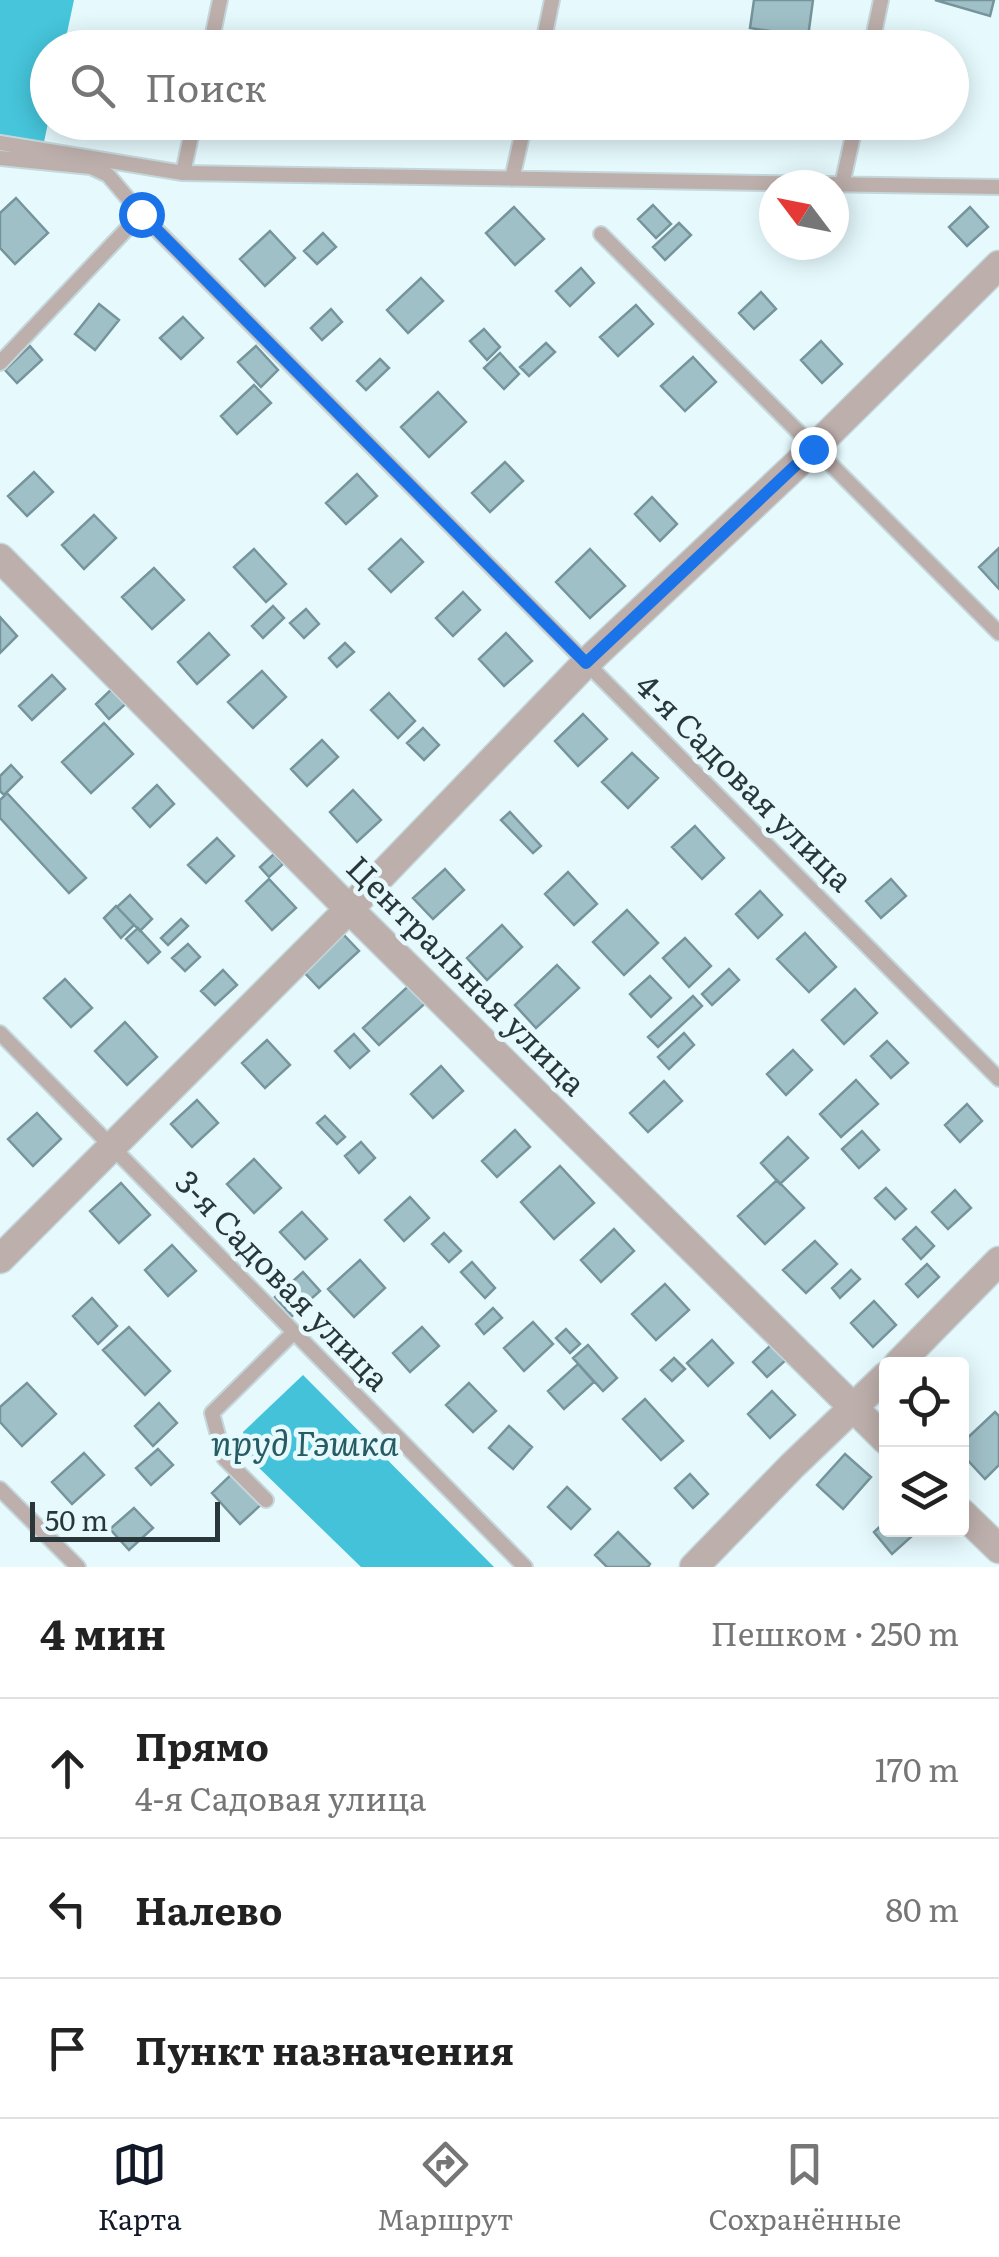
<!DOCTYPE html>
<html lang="ru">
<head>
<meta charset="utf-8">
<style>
  body { margin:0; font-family:Literata,serif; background:#f2f2f2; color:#222 }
  .controls { position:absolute; right:30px; bottom:30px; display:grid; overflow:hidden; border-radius:10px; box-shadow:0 5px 25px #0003 }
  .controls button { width:90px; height:90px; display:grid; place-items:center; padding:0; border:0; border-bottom:2px solid #e0e0e0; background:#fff; color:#222; font:50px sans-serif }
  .compass { position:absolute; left:759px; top:170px; width:90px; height:90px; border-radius:50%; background:#fff; box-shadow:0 5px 25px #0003; rotate:302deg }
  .scale { position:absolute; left:30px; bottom:25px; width:190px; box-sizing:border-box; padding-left:10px; border:5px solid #2a373a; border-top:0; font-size:28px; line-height:35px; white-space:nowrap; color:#2a373a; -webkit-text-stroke:8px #e6fafe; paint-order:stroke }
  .stop { position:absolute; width:30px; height:30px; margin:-22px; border:8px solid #1a73e8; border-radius:50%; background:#fff }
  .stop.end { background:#1a73e8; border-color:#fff; box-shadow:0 2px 10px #0008 }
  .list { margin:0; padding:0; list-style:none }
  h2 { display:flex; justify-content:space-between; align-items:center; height:130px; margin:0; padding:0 40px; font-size:42px }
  h2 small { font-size:32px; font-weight:400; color:#767676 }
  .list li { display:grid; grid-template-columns:65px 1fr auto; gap:30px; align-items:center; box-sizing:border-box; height:140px; padding:0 40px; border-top:2px solid #e0e0e0 }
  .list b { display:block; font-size:38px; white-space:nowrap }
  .list p { margin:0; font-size:32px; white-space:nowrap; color:#767676 }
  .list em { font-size:32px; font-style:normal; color:#767676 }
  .icon { flex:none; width:55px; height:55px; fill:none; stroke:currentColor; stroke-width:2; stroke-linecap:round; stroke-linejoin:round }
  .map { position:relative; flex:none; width:999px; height:1567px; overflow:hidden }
  .search { position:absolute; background:#fff; box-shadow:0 5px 25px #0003; left:30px; right:30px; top:30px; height:110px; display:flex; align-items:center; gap:25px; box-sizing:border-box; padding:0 35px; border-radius:55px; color:#767676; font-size:38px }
  .sheet { height:550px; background:#fff }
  nav { display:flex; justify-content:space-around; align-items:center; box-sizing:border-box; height:140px; border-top:2px solid #e0e0e0; background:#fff; font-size:28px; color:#767676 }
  nav a { display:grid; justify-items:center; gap:5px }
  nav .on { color:#111827 }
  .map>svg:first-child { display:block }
</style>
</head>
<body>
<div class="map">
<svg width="999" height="1567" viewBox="0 0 999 1567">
  <rect width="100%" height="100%" fill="#e6fafe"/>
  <path fill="#46c5db" d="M0,0h74l-10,47 -16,1v75l-9,43 -39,-4z"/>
  <path fill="#43c2d9" d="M303,1375l191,192h-133l-109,-106 -9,-29z"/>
  <path fill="#a0c0c7" stroke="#75949b" stroke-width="2.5" d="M754,0h59l-5,37 -58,-9z
    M935,0h59l-4,16z
    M16,198l32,35 -33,31 -15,-16v-35z
    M653,205l18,19 -15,14 -18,-19z
    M514,207l30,32 -29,26 -29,-32z
    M970,207l18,20 -21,19 -18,-19z
    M679,223l12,12 -26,25 -12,-13z
    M270,231l25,27 -30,28 -25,-27z
    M323,233l13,14 -19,17 -13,-13z
    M581,268l13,15 -24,23 -14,-15z
    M421,278l22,23 -35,32 -21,-23z
    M761,292l15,17 -22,20 -15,-16z
    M99,304l20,16 -24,30 -20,-16z
    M636,305l17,19 -35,32 -18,-19z
    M331,309l11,13 -20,18 -11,-12z
    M183,317l20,21 -22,21 -21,-21z
    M484,329l16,18 -13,13 -17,-19z
    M821,341l21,23 -20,19 -21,-23z
    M546,343l9,9 -26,24 -9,-9z
    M30,346l12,14 -25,23 -12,-13z
    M256,346l22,24 -17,17 -23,-25z
    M500,353l19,21 -15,15 -20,-21z
    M693,357l23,25 -31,29 -24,-25z
    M380,359l9,9 -23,22 -9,-9z
    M254,385l17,18 -34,31 -16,-18z
    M438,392l28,30 -37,35 -28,-30z
    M505,462l18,19 -33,31 -18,-19z
    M34,472l19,20 -26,24 -19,-20z
    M357,474l20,22 -31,28 -20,-21z
    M652,497l25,27 -17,17 -25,-27z
    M94,515l22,23 -32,31 -22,-24z
    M401,539l22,23 -32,30 -22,-23z
    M999,548v41l-20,-22z
    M254,549l32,35 -20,18 -32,-35z
    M590,549l35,37 -35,32 -34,-36z
    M154,568l30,32 -32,29 -30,-32z
    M463,592l17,18 -27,26 -17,-18z
    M273,606l11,12 -21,20 -11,-12z
    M306,609l13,15 -15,14 -14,-15z
    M0,617l17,19 -17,17z
    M209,633l20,22 -32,29 -19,-22z
    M506,633l26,28 -28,25 -25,-27z
    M345,643l9,9 -17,15 -8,-9z
    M262,671l24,26 -33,31 -25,-26z
    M52,675l13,14 -33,31 -13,-14z
    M117,684l14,15 -22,20 -13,-15z
    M389,693l26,28 -17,17 -27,-28z
    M583,714l24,25 -29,27 -23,-25z
    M104,723l29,31 -42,39 -29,-31z
    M423,728l16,17 -15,15 -17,-17z
    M322,740l16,17 -31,29 -16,-17z
    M632,753l26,25 -30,30 -26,-26z
    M11,765l11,12 -18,18 -4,-4v-15z
    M157,785l17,19 -24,23 -17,-19z
    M353,790l28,30 -24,22 -27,-30z
    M7,793l79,85 -17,15 -69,-75v-18z
    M510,812l31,34 -8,7 -32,-33z
    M695,826l29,32 -22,21 -30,-32z
    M217,838l17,18 -28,27 -18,-18z
    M274,854l9,10 -14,13 -9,-10z
    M445,869l19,21 -31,29 -20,-21z
    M568,872l29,32 -23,21 -29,-31z
    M269,879l27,29 -24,22 -26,-29z
    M891,879l15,17 -25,22 -15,-17z
    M760,891l22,24 -24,23 -22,-24z
    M130,895l22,24 -12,12 -23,-24z
    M116,906l18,19 -13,13 -17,-20z
    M627,910l31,33 -34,32 -31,-33z
    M181,919l7,7 -20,19 -7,-7z
    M502,925l20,22 -35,33 -20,-22z
    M138,928l22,24 -12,11 -22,-24z
    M342,933l17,18 -40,37 -17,-18z
    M805,933l31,34 -27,25 -32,-33z
    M685,938l26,28 -22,21 -26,-29z
    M188,944l12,13 -15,14 -13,-13z
    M557,965l22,23 -43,40 -21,-23z
    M729,969l10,11 -27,25 -10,-11z
    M223,970l14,15 -22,20 -14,-14z
    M650,976l21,22 -20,19 -21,-23z
    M65,979l27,29 -21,19 -27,-29z
    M415,980l16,18 -52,47 -16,-17z
    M855,989l22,24 -33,31 -22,-24z
    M693,996l9,10 -44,41 -10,-10z
    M125,1022l32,35 -30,28 -32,-34z
    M684,1033l10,12 -25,24 -11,-12z
    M354,1034l15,17 -19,17 -15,-17z
    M267,1040l23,25 -25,23 -23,-25z
    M887,1041l21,22 -17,15 -20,-22z
    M793,1050l19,20 -26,25 -19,-21z
    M441,1066l22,25 -30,27 -22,-24z
    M856,1080l22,24 -37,33 -21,-23z
    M664,1081l18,20 -34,31 -18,-19z
    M197,1100l21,23 -26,24 -21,-23z
    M967,1104l15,17 -22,21 -15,-17z
    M37,1113l24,26 -28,27 -25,-27z
    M325,1116l20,21 -8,7 -20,-21z
    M515,1130l15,17 -33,30 -15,-16z
    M862,1131l17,19 -20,18 -17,-19z
    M788,1137l20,21 -28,26 -19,-21z
    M361,1142l14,16 -16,15 -14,-17z
    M254,1159l27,29 -27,25 -27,-29z
    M560,1166l34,37 -40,36 -33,-37z
    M777,1180l27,28 -39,36 -27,-28z
    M121,1183l29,32 -31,28 -29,-32z
    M886,1188l20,21 -11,10 -20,-21z
    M955,1190l16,18 -23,21 -16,-17z
    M410,1197l19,21 -25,23 -19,-21z
    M302,1212l25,27 -22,20 -25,-27z
    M916,1227l18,19 -13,13 -18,-20z
    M614,1229l20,22 -33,31 -20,-22z
    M444,1233l17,18 -12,11 -17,-18z
    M815,1241l22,23 -31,29 -23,-23z
    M172,1245l24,26 -28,25 -23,-26z
    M360,1260l25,28 -31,29 -26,-28z
    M472,1262l23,26 -10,10 -24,-26z
    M927,1264l12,13 -21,20 -12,-13z
    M851,1270l9,9 -20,19 -8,-10z
    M303,1272l17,19 -28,25 -17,-19z
    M665,1284l24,26 -33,30 -24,-26z
    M92,1298l25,28 -19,18 -25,-28z
    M874,1301l22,24 -23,22 -22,-24z
    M493,1308l9,10 -18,16 -8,-10z
    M533,1322l20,22 -29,27 -20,-23z
    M129,1327l41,44 -25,24 -42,-45z
    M422,1327l17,19 -29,26 -17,-19z
    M566,1329l14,15 -10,9 -14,-15z
    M712,1340l21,23 -25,23 -21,-23z
    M773,1343l14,16 -20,18 -14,-15z
    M588,1345l29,33 -14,13 -30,-33z
    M674,1358l11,11 -13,12 -11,-11z
    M578,1364l16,18 -30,27 -16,-18z
    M27,1383l29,31 -34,32 -22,-24v-15z
    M469,1383l27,28 -23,21 -27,-27z
    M772,1391l23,24 -25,23 -22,-24z
    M645,1399l38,42 -22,19 -38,-41z
    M159,1403l18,20 -24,23 -18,-20z
    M995,1412l4,4v49l-14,14 -23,-25v-11z
    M509,1426l23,21 -19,22 -24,-21z
    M158,1449l15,16 -22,20 -15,-17z
    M84,1453l20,22 -32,29 -20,-22z
    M845,1454l26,23 -28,32 -26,-24z
    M237,1469l29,31 -26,24 -28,-31z
    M690,1474l18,20 -15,14 -18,-20z
    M567,1487l23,22 -19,20 -23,-22z
    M134,1508l19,20 -24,22 -19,-21z
    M886,1521v9h19l6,7 -19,17 -18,-22z
    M618,1532l32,32 -2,3h-41l-12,-12z"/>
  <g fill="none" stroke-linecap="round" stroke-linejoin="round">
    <defs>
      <path id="service" d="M210,48l10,-48
        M542,48l10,-48
        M871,48l10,-48
        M0,143l183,30 816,14
        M0,158l91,9 17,8 33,39 858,865
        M183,173l11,-51
        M512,179l13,-57
        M842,185l14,-63
        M601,234l398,399
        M0,363l141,-149
        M0,1033l525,534
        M0,1489l78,78
        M266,1500l-42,-42 -12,-45 82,-81"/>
      <path id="minor" d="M0,558l349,351 537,531
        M0,1259l349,-350 237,-246 227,-214 186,-184
        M898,1364l101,-103
        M962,1513l37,36
        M694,1567l98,-101 94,-90"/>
    </defs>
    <use href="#service" stroke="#c4d7db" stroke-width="18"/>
    <use href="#minor" stroke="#c4d7db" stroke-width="31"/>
    <use href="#service" stroke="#bdafac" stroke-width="14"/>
    <use href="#minor" stroke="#bdafac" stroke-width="28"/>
  </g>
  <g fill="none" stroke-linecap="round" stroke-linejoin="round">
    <path stroke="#1a73e8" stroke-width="12" d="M141,214l445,449 227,-214"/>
  </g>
  <g text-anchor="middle" stroke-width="9" stroke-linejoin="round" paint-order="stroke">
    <g font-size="32" fill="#2a373a" stroke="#e6fafe">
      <text transform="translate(744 783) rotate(45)" y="11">4-я Садовая улица</text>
      <text transform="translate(466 976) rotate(45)" y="11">Центральная улица</text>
      <text transform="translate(282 1281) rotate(46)" y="11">3-я Садовая улица</text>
    </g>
    <g font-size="35" font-style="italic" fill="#285c65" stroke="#e6fafe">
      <text x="305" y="1456">пруд Гэшка</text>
    </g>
  </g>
</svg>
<div class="controls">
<button><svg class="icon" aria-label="locate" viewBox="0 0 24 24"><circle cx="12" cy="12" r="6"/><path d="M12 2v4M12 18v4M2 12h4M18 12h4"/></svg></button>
<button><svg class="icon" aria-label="layers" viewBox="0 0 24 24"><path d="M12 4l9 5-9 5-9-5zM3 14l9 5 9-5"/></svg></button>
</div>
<svg class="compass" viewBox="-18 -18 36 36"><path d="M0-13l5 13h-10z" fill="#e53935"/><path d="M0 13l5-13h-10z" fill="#767676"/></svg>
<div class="scale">50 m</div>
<div class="stop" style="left:141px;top:214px"></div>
<div class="stop end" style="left:813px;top:449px"></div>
<div class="search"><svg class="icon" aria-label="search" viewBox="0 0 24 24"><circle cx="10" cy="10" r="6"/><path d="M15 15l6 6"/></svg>Поиск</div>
</div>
<section class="sheet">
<h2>4 мин<small>Пешком · 250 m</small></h2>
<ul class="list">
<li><svg class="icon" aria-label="ahead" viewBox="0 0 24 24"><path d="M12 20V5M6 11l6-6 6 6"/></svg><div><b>Прямо</b><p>4-я Садовая улица</p></div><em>170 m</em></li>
<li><svg class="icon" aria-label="left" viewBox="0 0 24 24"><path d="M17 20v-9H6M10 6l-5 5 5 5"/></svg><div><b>Налево</b></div><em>80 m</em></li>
<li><svg class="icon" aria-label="arrive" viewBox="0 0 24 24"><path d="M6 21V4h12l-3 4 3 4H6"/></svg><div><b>Пункт назначения</b></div></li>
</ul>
</section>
<nav>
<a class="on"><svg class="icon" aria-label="map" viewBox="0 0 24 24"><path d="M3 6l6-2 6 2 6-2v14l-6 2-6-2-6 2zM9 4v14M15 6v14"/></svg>Карта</a>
<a><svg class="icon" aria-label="directions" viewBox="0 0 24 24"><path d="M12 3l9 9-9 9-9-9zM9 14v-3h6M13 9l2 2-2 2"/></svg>Маршрут</a>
<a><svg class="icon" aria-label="saved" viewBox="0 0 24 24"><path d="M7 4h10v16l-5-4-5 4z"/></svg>Сохранённые</a>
</nav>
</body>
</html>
